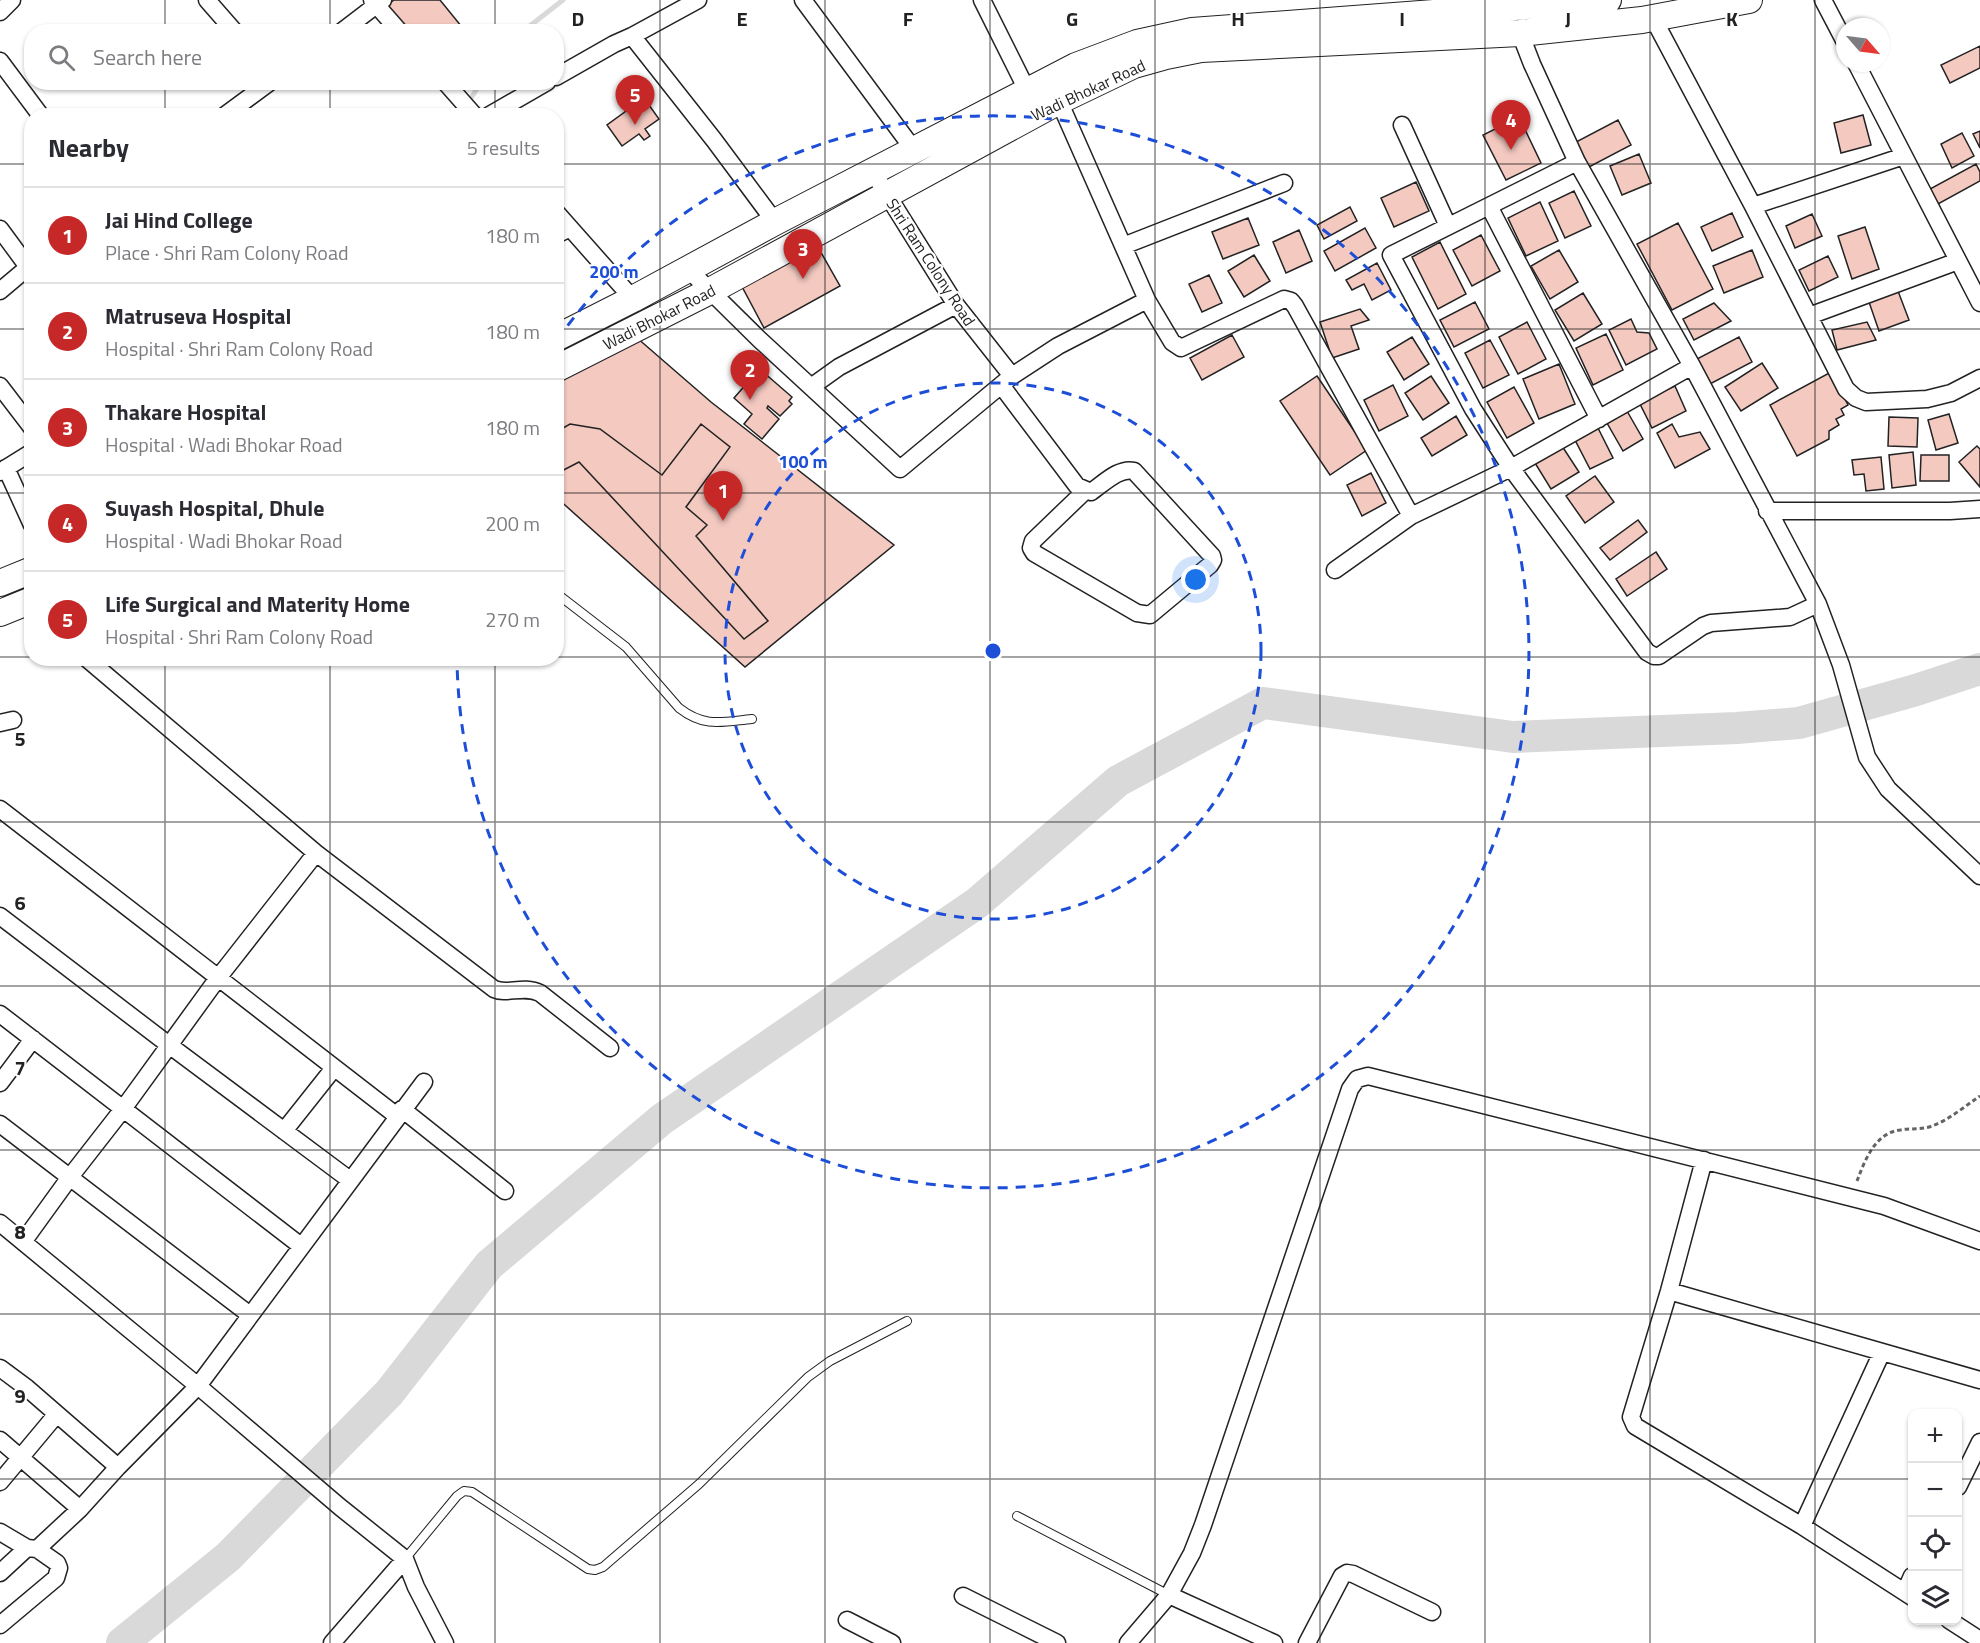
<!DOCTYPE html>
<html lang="en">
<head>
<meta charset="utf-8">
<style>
  body { margin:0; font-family:"Titillium Web",sans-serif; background:#f7f7f7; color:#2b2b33 }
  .controls { position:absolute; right:18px; bottom:18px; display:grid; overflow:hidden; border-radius:12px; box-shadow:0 2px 4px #0004 }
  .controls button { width:54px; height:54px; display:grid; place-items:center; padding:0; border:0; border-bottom:2px solid #e1e1e2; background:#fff; color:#2b2b33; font:30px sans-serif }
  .compass { position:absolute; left:1836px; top:18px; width:54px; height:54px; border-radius:50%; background:#fff; box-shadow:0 2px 4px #0004; rotate:118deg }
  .you { position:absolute; left:1196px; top:580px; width:21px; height:21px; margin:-15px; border:4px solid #fff; border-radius:50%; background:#1a73e8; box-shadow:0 0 0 9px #1a73e833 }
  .badge { display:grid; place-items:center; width:39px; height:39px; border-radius:50%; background:#c62828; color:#fff; font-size:20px; font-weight:700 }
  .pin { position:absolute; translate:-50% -50px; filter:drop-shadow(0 2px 3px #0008) }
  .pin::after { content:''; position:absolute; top:32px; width:21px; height:18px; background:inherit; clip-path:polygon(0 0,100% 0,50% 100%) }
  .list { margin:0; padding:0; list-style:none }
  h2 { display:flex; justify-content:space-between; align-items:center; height:78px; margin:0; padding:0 24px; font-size:26px }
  h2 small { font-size:20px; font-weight:400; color:#7c7c81 }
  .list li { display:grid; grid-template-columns:39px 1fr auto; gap:18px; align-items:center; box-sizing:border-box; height:96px; padding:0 24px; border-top:2px solid #e1e1e2 }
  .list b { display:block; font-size:22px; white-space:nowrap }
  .list p { margin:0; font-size:20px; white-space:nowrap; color:#7c7c81 }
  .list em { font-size:20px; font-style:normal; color:#7c7c81 }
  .icon { flex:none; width:33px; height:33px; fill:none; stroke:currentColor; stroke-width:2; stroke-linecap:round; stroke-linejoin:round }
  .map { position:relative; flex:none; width:1980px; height:1643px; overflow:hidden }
  .search { position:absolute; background:#fff; box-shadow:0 2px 4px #0004; left:24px; top:24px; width:540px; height:66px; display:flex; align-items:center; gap:15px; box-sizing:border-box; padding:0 21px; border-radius:24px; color:#7c7c81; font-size:22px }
  .panel { position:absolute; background:#fff; box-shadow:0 2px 4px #0004; left:24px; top:108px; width:540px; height:558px; border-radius:24px }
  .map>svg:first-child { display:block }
</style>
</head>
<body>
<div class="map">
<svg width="1980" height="1643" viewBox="0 0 1980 1643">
  <rect width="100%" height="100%" fill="#fff"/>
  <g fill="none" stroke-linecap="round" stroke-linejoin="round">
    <path stroke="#d9d9d9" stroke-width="5" d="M522,32l41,-32
      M460,116l21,-34"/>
    <path stroke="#d9d9d9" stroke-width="32" d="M122,1643l106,-86 161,-164 100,-128 173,-146 315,-216 141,-122 145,-78 250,34 224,-9 62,-5 117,-33 64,-21"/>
  </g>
  <path fill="#f3c9c0" stroke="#222" stroke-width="1.5" d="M394,0h46l26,32h-59l-21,-26z
    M1980,46v22l-30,15 -9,-18z
    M644,98l15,21 -14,10 5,7 -6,4 -5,-6 -17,12 -15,-21z
    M1863,115l8,30 -30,8 -7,-30z
    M1519,117l22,46 -35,17 -23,-45z
    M1618,120l13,25 -42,22 -13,-25z
    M1980,131v17l-7,-14z
    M1962,133l12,23 -22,12 -11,-24z
    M1639,154l12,29 -29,12 -12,-29z
    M1976,164l4,8v9l-42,23 -8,-15z
    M1416,182l13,29 -35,16 -13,-29z
    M1574,191l17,35 -26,12 -16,-35z
    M1540,202l18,39 -32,15 -18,-38z
    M1350,207l7,14 -33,18 -7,-14z
    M1732,213l11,24 -31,14 -11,-24z
    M1812,214l10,22 -27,12 -9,-22z
    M1248,218l11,27 -36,14 -11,-27z
    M1678,223l35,66 -41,21 -35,-66z
    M1865,227l14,42 -27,10 -14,-43z
    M1365,228l11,20 -41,23 -11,-20z
    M1299,230l13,31 -26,12 -13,-31z
    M1481,235l19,36 -28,15 -19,-36z
    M814,240l26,46 -76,42 -25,-47z
    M1440,242l26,52 -28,15 -26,-52z
    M1559,250l19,32 -28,17 -19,-33z
    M1752,250l11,27 -39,16 -11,-27z
    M1254,255l16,26 -26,16 -16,-26z
    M1828,256l10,21 -29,14 -10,-21z
    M1377,263l14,27 -19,10 -8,-16 -12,6 -6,-10z
    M1209,275l13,28 -20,9 -13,-28z
    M1898,291l11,29 -30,11 -10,-29z
    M1583,293l19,31 -28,17 -19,-31z
    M1475,302l14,27 -35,18 -14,-27z
    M1714,303l17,18 -37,19 -11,-21z
    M1360,309l9,11 -18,6 8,23 -27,9 -12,-36z
    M1631,319l6,13 12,1 8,16 -31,16 -17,-35z
    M1527,322l19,37 -28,15 -19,-37z
    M1867,322l9,18 -39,10 -5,-20z
    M1606,334l17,36 -30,15 -17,-37z
    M1232,335l12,22 -42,23 -12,-22z
    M636,337l75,65 183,143 -149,122 -189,-170v-120z
    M1412,337l17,27 -25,16 -17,-28z
    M1739,337l13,25 -44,23 -13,-25z
    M1490,340l19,35 -26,13 -18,-35z
    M1762,363l16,25 -37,23 -16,-24z
    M1559,364l16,40 -36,15 -16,-40z
    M762,371l30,26 -3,4 3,3 -12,12 -12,-10 -1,2 12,11 -17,20 -18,-15 8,-10 -18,-16 22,-25 3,2z
    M1831,372l17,33 -7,4 3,6 -8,4 3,6 -10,6v8l-32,17 -27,-51z
    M1317,376l50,74 -37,25 -50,-74z
    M1431,376l18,27 -26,17 -18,-27z
    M1393,385l15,31 -29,15 -15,-31z
    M1675,386l11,25 -34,17 -13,-26z
    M1514,387l20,36 -27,15 -20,-36z
    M1627,411l16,28 -20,12 -16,-28z
    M1949,414l9,29 -22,7 -8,-30z
    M1456,416l11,19 -35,21 -11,-18z
    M1889,417l29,1 -1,29 -29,-1z
    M570,424l30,5 62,46 39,-51 29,23 -44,60 21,18 -11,11 72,85 -24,18 -165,-177 -23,12v-42z
    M1672,424l7,13 21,-5 10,17 -35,19 -18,-35z
    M1598,428l15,30 -23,11 -15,-29z
    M1562,446l17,26 -28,17 -16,-26z
    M1977,446l3,3v38l-21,-25z
    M1913,452l3,33 -24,3 -3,-33z
    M1921,455h28v26h-29z
    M1881,457l3,32 -18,2 -2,-17 -10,1 -2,-15z
    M1371,473l15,30 -24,13 -15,-31z
    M1595,476l19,26 -29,21 -19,-27z
    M1638,520l9,12 -37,28 -10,-12z
    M1656,552l11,17 -40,27 -11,-17z"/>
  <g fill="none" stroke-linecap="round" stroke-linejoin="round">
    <defs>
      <path id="lane" d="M556,593l70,54 53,61c26,20 43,14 73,11
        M1017,1516l152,79
        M405,1559l52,-63 7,-5 8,1 116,77 7,1 8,-3 96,-83 109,-107 22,-16 77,-40"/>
      <path id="street" d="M207,0l28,32
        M372,0l28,32
        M803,0l111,150
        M982,0l46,92
        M1823,0l22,42
        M0,12l12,-12
        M1653,18l100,188 93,183 10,9 10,4 61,-3 24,-6 29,-15
        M341,32l42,-32
        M1520,33l12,31 45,98 115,204 126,238 23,61 26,92 21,32 92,87
        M632,36l66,-36
        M0,61l41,55
        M1856,63l124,240
        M556,77l58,-33 18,-8 82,104 61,82
        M445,82l30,34
        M224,116l46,-34
        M488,116l59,-34
        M1402,125l46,101
        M1577,162l-186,93 82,154 38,59 136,184 7,4h5l44,-30 8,-3 79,-6 28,-13
        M1489,206l110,213
        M1753,206l151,-50
        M556,212l77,87
        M0,229l28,38
        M556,235l14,-7
        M1123,246l161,-63
        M689,270l71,70 140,129 112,-93 -56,-71 -83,-133
        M0,291l32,-27
        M1147,300l25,42 9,6 103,-49 7,2 4,5 116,210
        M1809,316l149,-55
        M1012,376l46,-30 89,-46 -92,-208
        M1001,385l76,101 14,6c12,-8 28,-25 43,-21l78,85 1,4 -3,5 -60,50 -13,-2 -103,-60 -3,-5 2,-7 52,-50
        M0,386l32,42
        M811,387l28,-20 117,-62
        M6,468l26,57
        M0,472l32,-20
        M1767,511h183l30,-2
        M1335,570l76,-54 100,-48 181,-102
        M86,658l230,195 178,136c13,6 29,-4 46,4l70,55
        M0,723l13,-3
        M0,809l397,307
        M0,916l169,129 181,135
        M0,1014l301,232
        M0,1083l33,-44
        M402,1109l103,82
        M0,1124l250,191
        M284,1131l50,-63
        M1704,1160l-35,131 -38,126 4,9 167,100 110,71
        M0,1223l198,163 142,121 65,52 11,28 29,56
        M23,1242l47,-65 53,-68 95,-131 98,-125
        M1669,1291l311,89
        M0,1368l27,20 91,79
        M0,1440l80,69
        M0,1482l56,-67
        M1958,1487l22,-45
        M1802,1526l80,-174
        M0,1532l27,16 10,1 20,14 2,5 -3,10 -56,47
        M37,1549l43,-40 38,-42 80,-81 226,-304
        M0,1573l27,-25
        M1905,1592l7,-16
        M1169,1595l105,48
        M963,1596l94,47
        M847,1620l45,23
        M1949,1620l31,20
        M332,1643l73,-84
        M1128,1643l41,-48 23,-42 11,-28 147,-436 7,-10 11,-3 516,130 96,35
        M1307,1643l35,-67 5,-3 6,1 79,38"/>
      <path id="primary" d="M556,338l77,-39 142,-77 301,-156 61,-23 55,-12 416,-31
        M556,369l154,-78 349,-190 75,-36 32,-9 35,-7 319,-16 122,-13 107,-20
        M0,583l32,-13
        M0,613l32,-13"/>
    </defs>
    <use href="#lane" stroke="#222" stroke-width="10"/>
    <use href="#street" stroke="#222" stroke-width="19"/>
    <use href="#primary" stroke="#222" stroke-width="28"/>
    <path stroke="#646464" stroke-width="3" stroke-dasharray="4.5 3" stroke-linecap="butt" d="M1857,1181c8,-21 18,-48 43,-51 11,-2 22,0 32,-4 17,-6 33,-20 48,-30"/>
    <use href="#lane" stroke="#fff" stroke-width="8"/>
    <use href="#street" stroke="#fff" stroke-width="16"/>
    <use href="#primary" stroke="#fff" stroke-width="26"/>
  </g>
  <path fill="none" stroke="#222" stroke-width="1.5" stroke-opacity="0.55" d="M165,0v32M330,0v32M495,0v32M660,0v1643M825,0v1643M990,0v1643M1155,0v1643M1320,0v1643M1485,0v1643M1650,0v1643M1815,0v1643M165,82v34M330,82v34M495,82v34M0,164h32M556,164h1424M0,329h32M556,329h1424M0,493h32M556,493h1424M0,657h32M556,657h1424M165,658v985M330,658v985M495,658v985M0,822h1980M0,986h1980M0,1150h1980M0,1314h1980M0,1479h1912M1958,1479h22"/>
  <g fill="none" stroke="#1d4ed8" stroke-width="3" stroke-dasharray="10 8">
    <circle cx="993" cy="651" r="268"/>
    <path d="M557 340A536 536 0 1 1 457 660"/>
  </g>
  <g text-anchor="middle" stroke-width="4.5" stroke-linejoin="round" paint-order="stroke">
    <g font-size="16" fill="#222" stroke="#fff">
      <text transform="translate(1088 90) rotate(-25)" y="6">Wadi Bhokar Road</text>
      <text transform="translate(931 262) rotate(57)" y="6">Shri Ram Colony Road</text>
      <text transform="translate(659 317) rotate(-27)" y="6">Wadi Bhokar Road</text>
    </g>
  </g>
  <g font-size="20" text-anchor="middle" font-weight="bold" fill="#222" stroke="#fff" stroke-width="4.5" stroke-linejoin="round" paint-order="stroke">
    <text x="578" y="26">D</text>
    <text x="742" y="26">E</text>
    <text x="908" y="26">F</text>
    <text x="1072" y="26">G</text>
    <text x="1238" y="26">H</text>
    <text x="1402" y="26">I</text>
    <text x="1568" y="26">J</text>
    <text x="1732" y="26">K</text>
    <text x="20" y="746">5</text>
    <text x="20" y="910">6</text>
    <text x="20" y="1075">7</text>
    <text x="20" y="1239">8</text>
    <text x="20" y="1403">9</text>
  </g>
  <circle cx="993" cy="651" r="9" fill="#1d4ed8" stroke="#fff" stroke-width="3"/>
  <g font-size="18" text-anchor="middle" font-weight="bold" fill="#1d4ed8" stroke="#fff" stroke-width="4.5" stroke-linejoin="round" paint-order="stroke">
    <text x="614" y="278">200 m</text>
    <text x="803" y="468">100 m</text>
  </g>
</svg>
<div class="controls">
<button>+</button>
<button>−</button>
<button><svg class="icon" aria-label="locate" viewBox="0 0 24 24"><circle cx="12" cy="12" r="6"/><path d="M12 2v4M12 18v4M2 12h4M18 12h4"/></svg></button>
<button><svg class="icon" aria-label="layers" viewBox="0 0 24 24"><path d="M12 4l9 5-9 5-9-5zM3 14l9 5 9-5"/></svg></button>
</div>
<svg class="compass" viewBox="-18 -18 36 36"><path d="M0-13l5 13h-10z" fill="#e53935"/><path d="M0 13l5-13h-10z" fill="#7c7c81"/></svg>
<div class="you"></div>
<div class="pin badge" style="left:723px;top:521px">1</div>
<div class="pin badge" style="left:750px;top:400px">2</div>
<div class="pin badge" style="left:803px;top:279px">3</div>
<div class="pin badge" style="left:1511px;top:150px">4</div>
<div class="pin badge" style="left:635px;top:125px">5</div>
<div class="search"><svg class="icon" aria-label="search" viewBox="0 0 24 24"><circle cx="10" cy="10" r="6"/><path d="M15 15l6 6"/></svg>Search here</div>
<section class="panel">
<h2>Nearby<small>5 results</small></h2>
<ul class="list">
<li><span class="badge">1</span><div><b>Jai Hind College</b><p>Place · Shri Ram Colony Road</p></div><em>180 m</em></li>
<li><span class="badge">2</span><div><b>Matruseva Hospital</b><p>Hospital · Shri Ram Colony Road</p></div><em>180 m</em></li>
<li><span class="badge">3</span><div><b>Thakare Hospital</b><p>Hospital · Wadi Bhokar Road</p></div><em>180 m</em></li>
<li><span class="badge">4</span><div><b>Suyash Hospital, Dhule</b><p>Hospital · Wadi Bhokar Road</p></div><em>200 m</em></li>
<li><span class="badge">5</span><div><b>Life Surgical and Materity Home</b><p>Hospital · Shri Ram Colony Road</p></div><em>270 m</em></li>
</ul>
</section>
</div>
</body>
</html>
